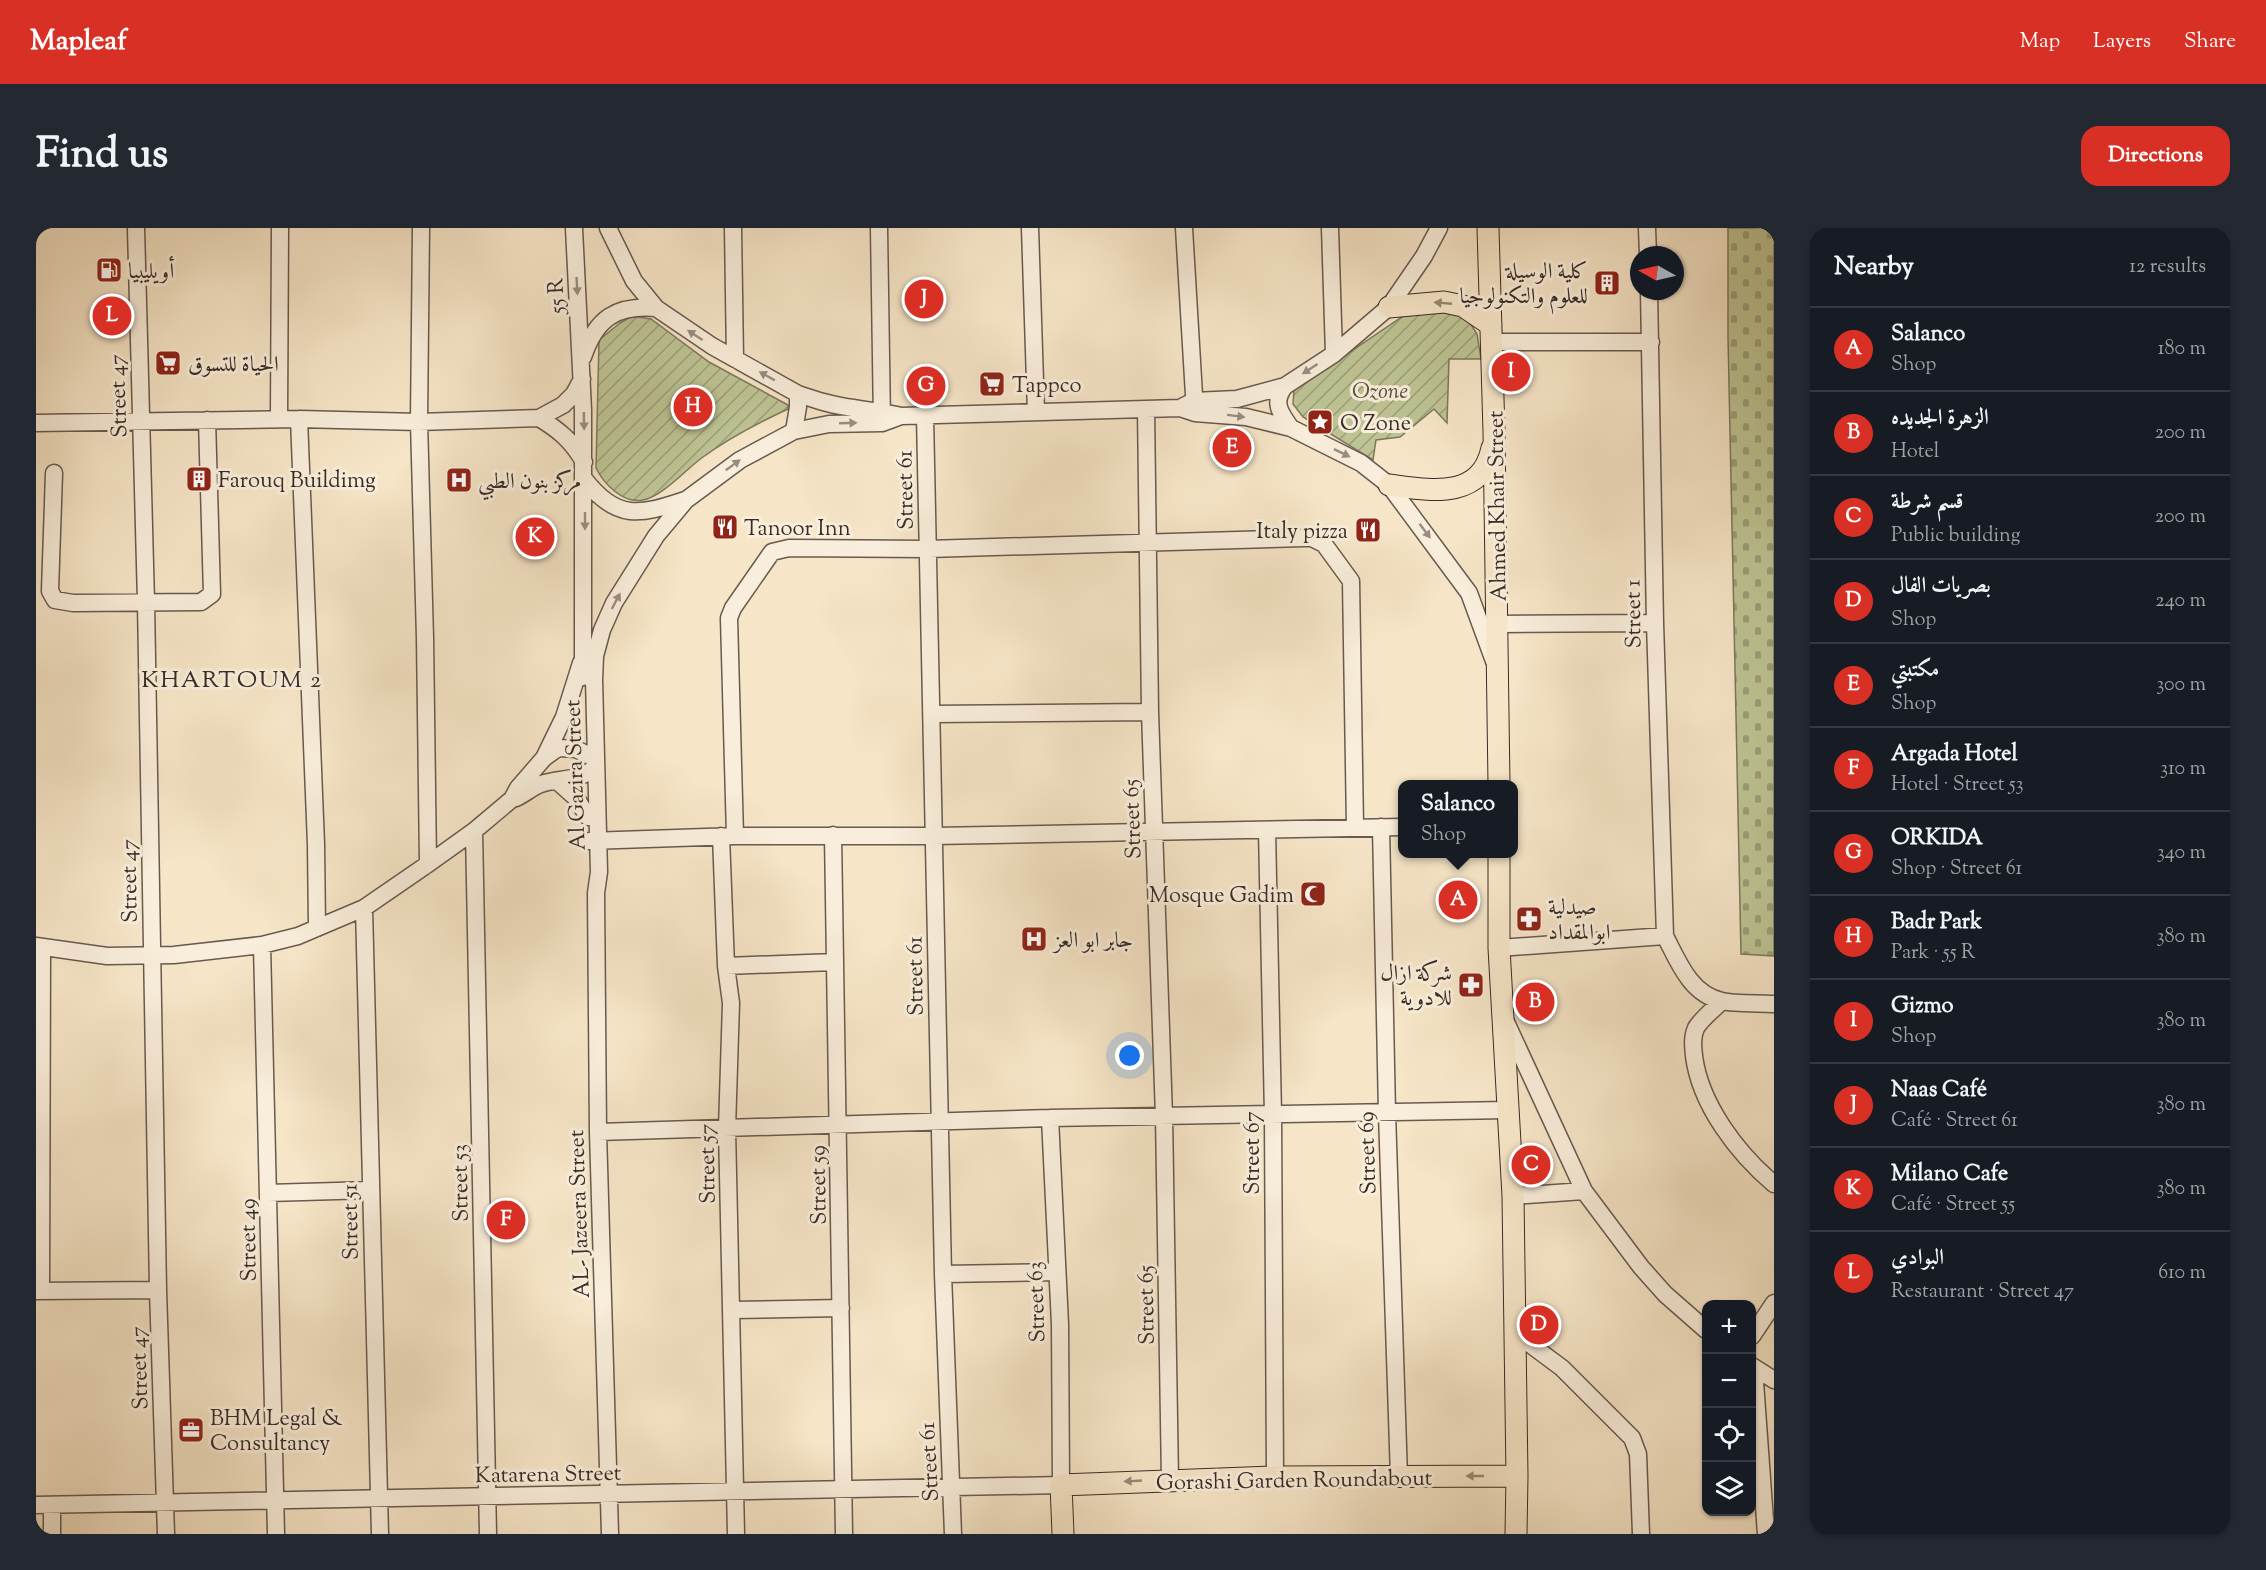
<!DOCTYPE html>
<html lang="en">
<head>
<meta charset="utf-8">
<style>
  body { margin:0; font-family:"Sorts Mill Goudy",Amiri,serif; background:#242831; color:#f1f3f6 }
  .controls { position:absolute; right:18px; bottom:18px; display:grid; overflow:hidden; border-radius:12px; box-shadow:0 2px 4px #0004 }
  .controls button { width:54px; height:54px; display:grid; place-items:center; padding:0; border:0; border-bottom:2px solid #363941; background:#171b24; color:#f1f3f6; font:30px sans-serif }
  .compass { position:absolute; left:1594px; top:18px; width:54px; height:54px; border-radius:50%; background:#171b24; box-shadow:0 2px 4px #0004; rotate:278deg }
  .you { position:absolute; left:1094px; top:828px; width:21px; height:21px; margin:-15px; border:4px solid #fff; border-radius:50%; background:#1a73e8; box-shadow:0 0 0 9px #1a73e833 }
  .badge { display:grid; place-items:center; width:39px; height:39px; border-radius:50%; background:#d93025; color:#fff; font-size:20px; font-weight:700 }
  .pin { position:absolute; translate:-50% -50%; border:3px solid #fff; box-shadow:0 2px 6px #0006 }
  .popup { position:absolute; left:1362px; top:552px; width:120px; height:78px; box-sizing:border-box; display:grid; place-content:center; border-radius:12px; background:#171b24; filter:drop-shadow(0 2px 4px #0005); font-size:20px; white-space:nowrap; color:#9ea1a6 }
  .popup b { font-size:22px; color:#f1f3f6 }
  .popup::after { content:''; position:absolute; left:50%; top:100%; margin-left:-12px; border:12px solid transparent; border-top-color:#171b24 }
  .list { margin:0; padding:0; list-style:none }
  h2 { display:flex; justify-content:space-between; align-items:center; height:78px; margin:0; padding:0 24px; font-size:26px }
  h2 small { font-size:20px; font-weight:400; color:#9ea1a6 }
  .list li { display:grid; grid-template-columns:39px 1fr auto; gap:18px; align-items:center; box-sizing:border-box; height:84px; padding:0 24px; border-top:2px solid #363941 }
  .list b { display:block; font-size:22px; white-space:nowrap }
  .list p { margin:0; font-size:20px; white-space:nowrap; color:#9ea1a6 }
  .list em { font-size:20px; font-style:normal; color:#9ea1a6 }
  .icon { flex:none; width:33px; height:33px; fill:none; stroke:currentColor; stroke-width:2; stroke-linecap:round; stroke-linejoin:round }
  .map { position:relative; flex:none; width:1738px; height:1306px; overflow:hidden; border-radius:18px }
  header { display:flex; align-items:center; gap:36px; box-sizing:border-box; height:84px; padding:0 30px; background:#d93025; color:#fff }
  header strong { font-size:28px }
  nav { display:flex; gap:33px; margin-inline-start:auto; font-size:21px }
  .intro { display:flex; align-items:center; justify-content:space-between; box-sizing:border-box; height:144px; padding:0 36px }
  h1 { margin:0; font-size:42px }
  .button { padding:15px 27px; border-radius:18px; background:#d93025; color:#fff; font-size:21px; font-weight:700 }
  main { display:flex; gap:36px; padding:0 36px }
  aside { flex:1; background:#171b24; border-radius:18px; box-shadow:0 2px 4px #0004 }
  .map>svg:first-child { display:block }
</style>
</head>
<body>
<header>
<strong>Mapleaf</strong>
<nav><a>Map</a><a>Layers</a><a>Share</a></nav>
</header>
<div class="intro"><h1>Find us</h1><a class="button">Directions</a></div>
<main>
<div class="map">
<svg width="1738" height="1306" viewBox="0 0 1738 1306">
  <defs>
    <pattern id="cemetery-stones" width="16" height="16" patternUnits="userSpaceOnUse" patternTransform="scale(1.5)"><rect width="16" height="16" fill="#bec494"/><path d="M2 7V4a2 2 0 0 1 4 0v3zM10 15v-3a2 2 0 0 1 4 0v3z" fill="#9b9f79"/></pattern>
    <pattern id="garden-furrows" width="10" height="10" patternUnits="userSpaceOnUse" patternTransform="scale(1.5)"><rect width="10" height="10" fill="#bec494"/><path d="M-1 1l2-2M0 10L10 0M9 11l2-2" fill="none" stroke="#9b9f79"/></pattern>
  </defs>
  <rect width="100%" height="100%" fill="#f6e5c7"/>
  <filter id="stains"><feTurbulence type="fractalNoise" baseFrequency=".00333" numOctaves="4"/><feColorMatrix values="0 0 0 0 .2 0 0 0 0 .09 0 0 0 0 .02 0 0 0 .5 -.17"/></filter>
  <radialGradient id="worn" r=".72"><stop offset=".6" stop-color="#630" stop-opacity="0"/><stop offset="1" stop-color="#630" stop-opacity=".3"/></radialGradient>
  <path fill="url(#cemetery-stones)" stroke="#7c785e" stroke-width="1.5" d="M1692,0h46v728l-33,-2 -13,-617z"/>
  <path fill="url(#garden-furrows)" stroke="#7c785e" stroke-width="1.5" d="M1379,80l50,7 12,19 4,25h-32l-2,64 -13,-14 -34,28 -24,3 -3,20 -70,-43 -10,-13 1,-14z
    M596,88l19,3 58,43 79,43v4c-30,14 -59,29 -85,48 -17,12 -41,40 -60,43 -20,4 -39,-16 -47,-32l3,-128 21,-17z"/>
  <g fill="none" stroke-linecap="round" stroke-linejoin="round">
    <defs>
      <path id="minor" d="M100,0l10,374 12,688 8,244
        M385,0l-2,194 6,216 3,226
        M538,0l9,182v267
        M572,0l26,53 22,27 56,38 86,48c18,6 36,12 56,14 16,3 31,4 47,8l279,-8 15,5 51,4 45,11 70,35 28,22 80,108 25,68
        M697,0l2,131
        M843,0l3,194
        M994,0l6,184
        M1148,0l11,184
        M1294,0l4,126
        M1611,0l1,27
        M1613,63l6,332 10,313c13,25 25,58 57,65 13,3 37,2 52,3
        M1455,114h160
        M547,129c13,-39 33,-52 73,-49
        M1249,158c-13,16 -5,27 6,42
        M1144,180l14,-7 43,-2 48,-13 49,-32 55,-47 35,-51 15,-28
        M1110,181l4,303 14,404 6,364
        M889,188l18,858 10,260
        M503,190c20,12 33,23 45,44
        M243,191l1,-191
        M263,191l17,425 1,84
        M0,195l263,-4 120,3 120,-4 24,-13 11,-11 8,-15
        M758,203l4,-24v-13
        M18,245l-4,118 5,9 18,3 128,-1 11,-8 -5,-174
        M549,252c32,41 55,35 100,20
        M1462,396l157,-1
        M896,486l218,-2
        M509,528l19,-39 17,-54
        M521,553l19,17 12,19
        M480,570c9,-4 16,-11 25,-14 19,-6 39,-3 55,-17
        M1345,599l6,286 12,364
        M1231,602l6,285 2,362
        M438,603l14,703
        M797,607l11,699
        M685,608l5,130 5,37 -4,126 9,405
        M699,608l-6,-218 4,-10 39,-56 17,-4 139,1 376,-11h8l12,6 27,37 4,246
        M553,613l146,-5h199l468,-9
        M328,680l16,626
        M226,717l14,589
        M0,718l71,10 67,-1 88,-10 36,-9 66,-28 64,-44 46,-33 38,-32 6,-11 26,-30 11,-8 5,-2 16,1 20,10
        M1463,720l166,-12
        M690,738l108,-4
        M1686,773c-8,8 -20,17 -26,27 -4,9 -3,18 -2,28 6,48 43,97 80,128
        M1470,794l78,169 57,76 24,27 41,36
        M562,904l452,-14 457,-8
        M232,965l103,-3
        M1477,968l71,-5
        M907,1046l114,-2
        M0,1063l122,-1
        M5,1063l1,-343
        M696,1082l109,-2
        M1479,1105l47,35 70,70 6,16 3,80
        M1716,1108l22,-33
        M1716,1138l22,14
        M1718,1140l12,166
        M0,1277l1025,-20 -1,-161 -10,-206
        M16,1277v29
        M574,1306l-12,-402 -2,-239 3,-21 -5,-192 1,-24 7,-26 12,-27 42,-67 30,-36 54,-40 54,-29 35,-7 53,-1 19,-7"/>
      <path id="major" d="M1452,0l6,204 5,352
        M1353,79l55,-5 19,4 28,19
        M1353,257c40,5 92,16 103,-37
        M1463,626v94l14,248 4,280
        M1027,1306l-2,-49 214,-8 242,-1 -1,58"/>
    </defs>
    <use href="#minor" stroke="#685a4f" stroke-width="19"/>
    <use href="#major" stroke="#392c27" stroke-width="23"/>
    <use href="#minor" stroke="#f9eedb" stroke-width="16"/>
    <use href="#major" stroke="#f6e5c7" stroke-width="21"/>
  </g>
  <defs><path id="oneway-solid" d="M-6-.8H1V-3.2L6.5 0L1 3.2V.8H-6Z" transform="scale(1.5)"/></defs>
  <g fill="#998d81">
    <use href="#oneway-solid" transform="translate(541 58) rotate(87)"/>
    <use href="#oneway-solid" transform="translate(659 107) rotate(-147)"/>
    <use href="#oneway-solid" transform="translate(1274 141) rotate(147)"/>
    <use href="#oneway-solid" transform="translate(731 148) rotate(-151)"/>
    <use href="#oneway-solid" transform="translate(1200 188) rotate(7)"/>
    <use href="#oneway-solid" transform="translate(548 193) rotate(89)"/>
    <use href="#oneway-solid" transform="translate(812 195) rotate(-2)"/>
    <use href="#oneway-solid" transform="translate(1306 225) rotate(26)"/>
    <use href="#oneway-solid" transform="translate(697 237) rotate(-36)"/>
    <use href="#oneway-solid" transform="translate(549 293) rotate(90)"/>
    <use href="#oneway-solid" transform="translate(1389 303) rotate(53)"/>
    <use href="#oneway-solid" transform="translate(580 373) rotate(-62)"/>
  </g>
  <g fill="#988877">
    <use href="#oneway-solid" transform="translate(1407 75) rotate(-175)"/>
    <use href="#oneway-solid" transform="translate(1439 1248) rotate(180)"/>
    <use href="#oneway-solid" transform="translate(1097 1253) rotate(177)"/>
  </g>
  <defs>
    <symbol id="fuel-square" viewBox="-11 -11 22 22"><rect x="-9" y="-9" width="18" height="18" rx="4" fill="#8f2418" stroke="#f9eedb"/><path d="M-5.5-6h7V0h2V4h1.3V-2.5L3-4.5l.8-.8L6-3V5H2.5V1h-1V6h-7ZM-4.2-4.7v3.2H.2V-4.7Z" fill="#fff"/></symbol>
    <symbol id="building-square" viewBox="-11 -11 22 22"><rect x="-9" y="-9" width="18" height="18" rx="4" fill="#8f2418" stroke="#f9eedb"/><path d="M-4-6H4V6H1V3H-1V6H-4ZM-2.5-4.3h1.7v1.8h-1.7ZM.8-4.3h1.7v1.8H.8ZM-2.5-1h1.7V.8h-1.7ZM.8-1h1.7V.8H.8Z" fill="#fff"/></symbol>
    <symbol id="supermarket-square" viewBox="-11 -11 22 22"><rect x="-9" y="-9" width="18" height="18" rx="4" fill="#8f2418" stroke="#f9eedb"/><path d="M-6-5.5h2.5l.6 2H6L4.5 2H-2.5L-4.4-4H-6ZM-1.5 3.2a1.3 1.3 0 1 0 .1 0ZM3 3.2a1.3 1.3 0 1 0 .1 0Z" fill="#fff"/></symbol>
    <symbol id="sight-square" viewBox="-11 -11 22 22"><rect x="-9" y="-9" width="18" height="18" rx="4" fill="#8f2418" stroke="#f9eedb"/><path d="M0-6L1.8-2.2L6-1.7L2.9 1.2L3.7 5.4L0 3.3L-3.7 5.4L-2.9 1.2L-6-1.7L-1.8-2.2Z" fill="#fff"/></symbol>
    <symbol id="hospital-square" viewBox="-11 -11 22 22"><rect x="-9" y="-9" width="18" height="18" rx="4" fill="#8f2418" stroke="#f9eedb"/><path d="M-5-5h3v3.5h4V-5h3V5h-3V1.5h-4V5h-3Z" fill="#fff"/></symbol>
    <symbol id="restaurant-square" viewBox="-11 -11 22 22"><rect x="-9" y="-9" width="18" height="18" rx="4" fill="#8f2418" stroke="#f9eedb"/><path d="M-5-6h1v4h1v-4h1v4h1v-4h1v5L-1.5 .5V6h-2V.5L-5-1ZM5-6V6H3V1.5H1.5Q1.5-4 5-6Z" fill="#fff"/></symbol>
    <symbol id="mosque-square" viewBox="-11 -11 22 22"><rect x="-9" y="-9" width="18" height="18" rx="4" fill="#8f2418" stroke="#f9eedb"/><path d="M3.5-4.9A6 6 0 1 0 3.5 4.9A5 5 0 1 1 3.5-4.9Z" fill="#fff"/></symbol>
    <symbol id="pharmacy-square" viewBox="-11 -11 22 22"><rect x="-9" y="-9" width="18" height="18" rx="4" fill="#8f2418" stroke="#f9eedb"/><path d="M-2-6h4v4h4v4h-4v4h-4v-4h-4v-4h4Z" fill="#fff"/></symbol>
    <symbol id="office-square" viewBox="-11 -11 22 22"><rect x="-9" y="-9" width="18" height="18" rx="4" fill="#8f2418" stroke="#f9eedb"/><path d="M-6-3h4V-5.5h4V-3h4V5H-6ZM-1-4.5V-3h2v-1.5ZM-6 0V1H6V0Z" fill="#fff"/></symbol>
  </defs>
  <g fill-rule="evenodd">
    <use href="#fuel-square" x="58" y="27" width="30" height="30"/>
    <use href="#building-square" x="1556" y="40" width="30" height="30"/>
    <use href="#supermarket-square" x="117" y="120" width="30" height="30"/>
    <use href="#supermarket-square" x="941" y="141" width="30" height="30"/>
    <use href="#sight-square" x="1269" y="179" width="30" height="30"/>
    <use href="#building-square" x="148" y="236" width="30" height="30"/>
    <use href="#hospital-square" x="408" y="237" width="30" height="30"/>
    <use href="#restaurant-square" x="674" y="284" width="30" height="30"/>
    <use href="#restaurant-square" x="1317" y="287" width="30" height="30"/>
    <use href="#mosque-square" x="1262" y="651" width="30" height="30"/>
    <use href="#pharmacy-square" x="1478" y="676" width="30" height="30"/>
    <use href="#hospital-square" x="983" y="696" width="30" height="30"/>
    <use href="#pharmacy-square" x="1420" y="742" width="30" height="30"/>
    <use href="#office-square" x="140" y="1187" width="30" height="30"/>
  </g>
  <g text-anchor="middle" stroke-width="6" stroke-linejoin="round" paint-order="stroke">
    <g font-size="22" fill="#392c27" stroke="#f9eedb" text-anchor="start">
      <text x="92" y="50">أويليبيا</text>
      <text x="1552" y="50" text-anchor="end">كلية الوسيلة<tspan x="1552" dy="25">للعلوم والتكنولوجيا</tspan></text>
      <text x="152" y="143">الحياة للتسوق</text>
      <text x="976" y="164">Tappco</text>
      <text x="1304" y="202">O Zone</text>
      <text x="182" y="259">Farouq Buildimg</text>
      <text x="442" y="260">مركز بنون الطبي</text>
      <text x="708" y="307">Tanoor Inn</text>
      <text x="1312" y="310" text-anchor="end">Italy pizza</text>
      <text x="1258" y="674" text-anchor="end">Mosque Gadim</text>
      <text x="1512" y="686">صيدلية<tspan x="1512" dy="25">ابوالمقداد</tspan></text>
      <text x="1018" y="719">جابر ابو العز</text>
      <text x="1416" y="752" text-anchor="end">شركة ازال<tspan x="1416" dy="25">للادوية</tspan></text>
      <text x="174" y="1197">BHM Legal &amp;<tspan x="174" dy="25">Consultancy</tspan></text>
    </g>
    <g font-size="22" fill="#392c27" stroke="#f9eedb">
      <text transform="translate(519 68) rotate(-93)" y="8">55 R</text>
      <text transform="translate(81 168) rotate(-92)" y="8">Street 47</text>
      <text transform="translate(868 262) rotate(-91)" y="8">Street 61</text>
      <text transform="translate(1460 278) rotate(-91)" y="8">Ahmed Khair Street</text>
      <text transform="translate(1596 386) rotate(-91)" y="8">Street 1</text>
      <text transform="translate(538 547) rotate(-92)" y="8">Al Gazira Street</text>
      <text transform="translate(1095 591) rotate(-92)" y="8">Street 65</text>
      <text transform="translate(92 653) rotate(-91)" y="8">Street 47</text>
      <text transform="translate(878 748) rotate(-91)" y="8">Street 61</text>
      <text transform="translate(1215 925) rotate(-90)" y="8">Street 67</text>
      <text transform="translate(1330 925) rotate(-92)" y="8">Street 69</text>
      <text transform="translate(670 936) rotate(-91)" y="8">Street 57</text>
      <text transform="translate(423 955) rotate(-91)" y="8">Street 53</text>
      <text transform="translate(781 957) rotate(-91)" y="8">Street 59</text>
      <text transform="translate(542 986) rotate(-92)" y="8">AL- Jazeera Street</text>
      <text transform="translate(313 994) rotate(-91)" y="8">Street 51</text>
      <text transform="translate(211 1012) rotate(-91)" y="8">Street 49</text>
      <text transform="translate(999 1074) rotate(-92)" y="8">Street 63</text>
      <text transform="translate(1109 1077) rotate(-91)" y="8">Street 65</text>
      <text transform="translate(102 1140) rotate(-92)" y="8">Street 47</text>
      <text transform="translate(892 1234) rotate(-93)" y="8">Street 61</text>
      <text transform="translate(512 1245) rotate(-1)" y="8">Katarena Street</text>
      <text transform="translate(1258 1251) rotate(-1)" y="8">Gorashi Garden Roundabout</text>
    </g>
    <g font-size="22" font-style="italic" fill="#5a5242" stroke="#f9eedb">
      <text x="1344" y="170">Ozone</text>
    </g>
    <g font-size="24" letter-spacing="1.5" fill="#392c27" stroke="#f9eedb">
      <text x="196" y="459">KHARTOUM 2</text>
    </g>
  </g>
  <rect width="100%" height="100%" filter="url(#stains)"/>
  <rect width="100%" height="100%" fill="url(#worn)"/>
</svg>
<div class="controls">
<button>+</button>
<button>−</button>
<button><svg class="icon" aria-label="locate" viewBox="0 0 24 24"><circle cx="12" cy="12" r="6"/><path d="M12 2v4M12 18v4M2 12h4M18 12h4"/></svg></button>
<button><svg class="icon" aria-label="layers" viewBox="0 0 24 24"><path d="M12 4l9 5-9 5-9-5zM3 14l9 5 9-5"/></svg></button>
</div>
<svg class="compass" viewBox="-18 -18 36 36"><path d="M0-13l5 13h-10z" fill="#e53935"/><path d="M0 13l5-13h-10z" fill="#9ea1a6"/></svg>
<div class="you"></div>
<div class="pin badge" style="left:1422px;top:672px">A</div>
<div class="popup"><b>Salanco</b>Shop</div>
<div class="pin badge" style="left:1499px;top:774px">B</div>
<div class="pin badge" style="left:1495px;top:937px">C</div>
<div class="pin badge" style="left:1503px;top:1097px">D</div>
<div class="pin badge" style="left:1196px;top:220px">E</div>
<div class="pin badge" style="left:470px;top:992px">F</div>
<div class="pin badge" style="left:890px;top:158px">G</div>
<div class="pin badge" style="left:657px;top:179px">H</div>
<div class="pin badge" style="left:1475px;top:144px">I</div>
<div class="pin badge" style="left:888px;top:71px">J</div>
<div class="pin badge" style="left:499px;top:309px">K</div>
<div class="pin badge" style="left:76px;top:88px">L</div>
</div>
<aside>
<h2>Nearby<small>12 results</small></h2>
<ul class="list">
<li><span class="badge">A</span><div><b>Salanco</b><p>Shop</p></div><em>180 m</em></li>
<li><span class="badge">B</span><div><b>الزهرة الجديده</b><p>Hotel</p></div><em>200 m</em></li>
<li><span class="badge">C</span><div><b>قسم شرطة</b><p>Public building</p></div><em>200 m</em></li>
<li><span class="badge">D</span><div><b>بصريات الفال</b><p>Shop</p></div><em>240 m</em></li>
<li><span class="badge">E</span><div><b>مكتبتي</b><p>Shop</p></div><em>300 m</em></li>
<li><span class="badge">F</span><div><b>Argada Hotel</b><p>Hotel · Street 53</p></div><em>310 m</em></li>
<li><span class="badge">G</span><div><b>ORKIDA</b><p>Shop · Street 61</p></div><em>340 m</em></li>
<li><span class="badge">H</span><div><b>Badr Park</b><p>Park · 55 R</p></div><em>380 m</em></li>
<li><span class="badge">I</span><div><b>Gizmo</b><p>Shop</p></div><em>380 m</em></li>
<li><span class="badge">J</span><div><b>Naas Café</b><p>Café · Street 61</p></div><em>380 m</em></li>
<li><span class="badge">K</span><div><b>Milano Cafe</b><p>Café · Street 55</p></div><em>380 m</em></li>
<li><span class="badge">L</span><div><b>البوادي</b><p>Restaurant · Street 47</p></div><em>610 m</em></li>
</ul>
</aside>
</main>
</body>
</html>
